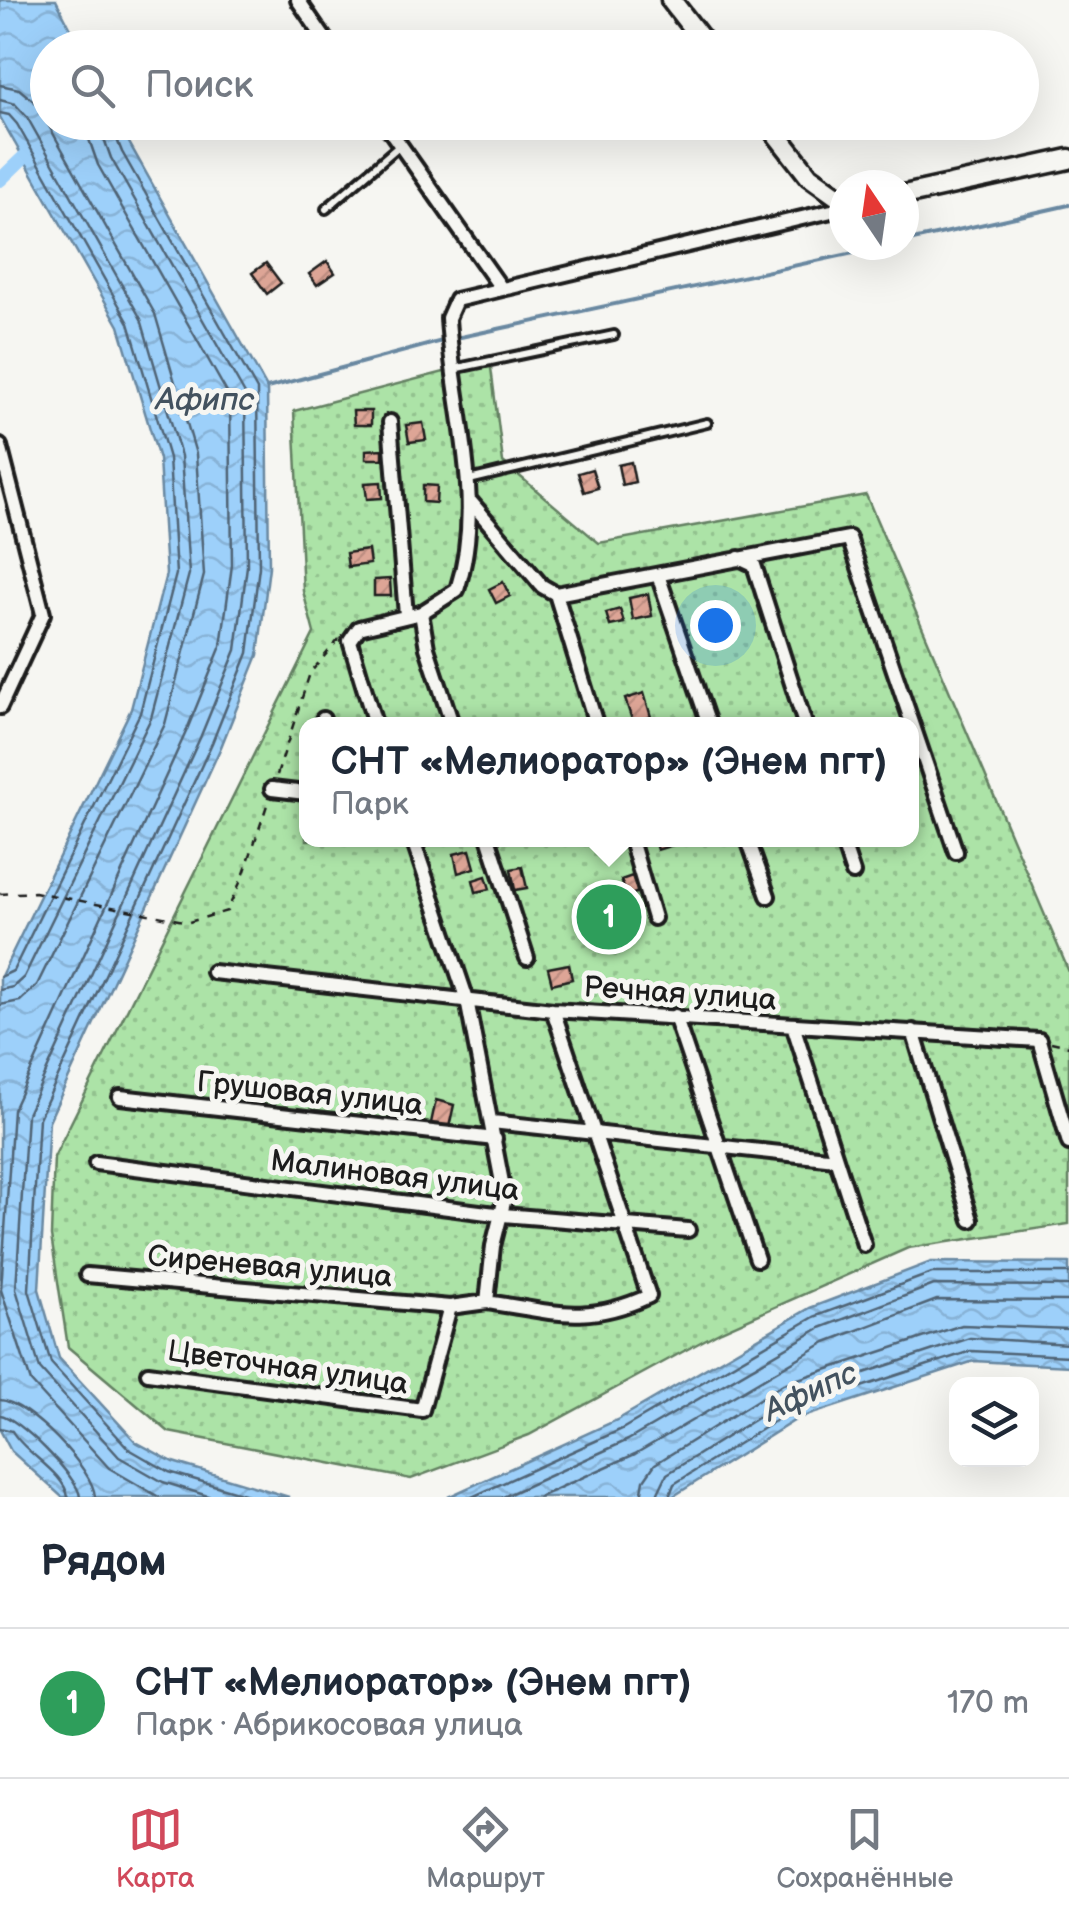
<!DOCTYPE html>
<html lang="ru">
<head>
<meta charset="utf-8">
<style>
  body { margin:0; font-family:"Balsamiq Sans",sans-serif; background:#f6f6f7; color:#1f2937 }
  .controls { position:absolute; right:30px; bottom:30px; display:grid; overflow:hidden; border-radius:20px; box-shadow:0 10px 40px #0002 }
  .controls button { width:90px; height:90px; display:grid; place-items:center; padding:0; border:0; border-bottom:2px solid #e0e1e3; background:#fff; color:#1f2937; font:50px sans-serif }
  .compass { position:absolute; left:829px; top:170px; width:90px; height:90px; border-radius:50%; background:#fff; box-shadow:0 10px 40px #0002; rotate:347deg }
  .you { position:absolute; left:715px; top:625px; width:35px; height:35px; margin:-25px; border:8px solid #fff; border-radius:50%; background:#1a73e8; box-shadow:0 0 0 15px #1a73e833 }
  .badge { display:grid; place-items:center; width:65px; height:65px; border-radius:50%; background:#d1495b; color:#fff; font-size:32px; font-weight:700 }
  .pin { position:absolute; translate:-50% -50%; border:5px solid #fff; box-shadow:0 2px 10px #0006 }
  .popup { position:absolute; left:299px; top:717px; width:620px; height:130px; box-sizing:border-box; display:grid; place-content:center; border-radius:20px; background:#fff; filter:drop-shadow(0 2px 8px #0005); font-size:32px; white-space:nowrap; color:#747a83 }
  .popup b { font-size:38px; color:#1f2937 }
  .popup::after { content:''; position:absolute; left:50%; top:100%; margin-left:-20px; border:20px solid transparent; border-top-color:#fff }
  .list { margin:0; padding:0; list-style:none }
  h2 { display:flex; justify-content:space-between; align-items:center; height:130px; margin:0; padding:0 40px; font-size:42px }
  h2 small { font-size:32px; font-weight:400; color:#747a83 }
  .list li { display:grid; grid-template-columns:65px 1fr auto; gap:30px; align-items:center; box-sizing:border-box; height:150px; padding:0 40px; border-top:2px solid #e0e1e3 }
  .list b { display:block; font-size:38px; white-space:nowrap }
  .list p { margin:0; font-size:32px; white-space:nowrap; color:#747a83 }
  .list em { font-size:32px; font-style:normal; color:#747a83 }
  .icon { flex:none; width:55px; height:55px; fill:none; stroke:currentColor; stroke-width:2; stroke-linecap:round; stroke-linejoin:round }
  .map { position:relative; flex:none; width:1069px; height:1497px; overflow:hidden }
  .search { position:absolute; background:#fff; box-shadow:0 10px 40px #0002; left:30px; right:30px; top:30px; height:110px; display:flex; align-items:center; gap:25px; box-sizing:border-box; padding:0 35px; border-radius:55px; color:#747a83; font-size:38px }
  .sheet { height:280px; background:#fff }
  nav { display:flex; justify-content:space-around; align-items:center; box-sizing:border-box; height:140px; border-top:2px solid #e0e1e3; background:#fff; font-size:28px; color:#747a83 }
  nav a { display:grid; justify-items:center; gap:5px }
  nav .on { color:#d1495b }
  .map>svg:first-child { display:block }
</style>
</head>
<body>
<div class="map">
<svg width="1069" height="1497" viewBox="0 0 1069 1497">
  <defs>
    <pattern id="grass-dots" width="8" height="8" patternUnits="userSpaceOnUse" patternTransform="scale(2.5)"><rect width="8" height="8" fill="#ace3a7"/><path d="M2 2h.1M6 6h.1" fill="none" stroke="#93c28f" stroke-width="1.8" stroke-linecap="round"/></pattern>
    <pattern id="water-waves" width="16" height="10" patternUnits="userSpaceOnUse" patternTransform="scale(2.5)"><rect width="16" height="10" fill="#9dd0fa"/><path d="M0 5q4-4 8 0t8 0" fill="none" stroke="#87b2d6"/></pattern>
    <pattern id="building-hatch" width="6" height="6" patternUnits="userSpaceOnUse" patternTransform="scale(2.5)"><rect width="6" height="6" fill="#dda596"/><path d="M-1 1l2-2M0 6l6-6M5 7l2-2" fill="none" stroke="#bd8d81"/></pattern>
  </defs>
  <rect width="100%" height="100%" fill="#f6f6f2"/>
  <filter id="ink" filterUnits="userSpaceOnUse"><feTurbulence type="fractalNoise" baseFrequency=".01" numOctaves="2"/><feDisplacementMap in="SourceGraphic" scale="20" xChannelSelector="R" yChannelSelector="G"/><feConvolveMatrix kernelMatrix="1 2 1 2 8 2 1 2 1" color-interpolation-filters="sRGB"/></filter>
  <g filter="url(#ink)">
    <path fill="url(#grass-dots)" stroke="#648062" stroke-width="2.5" fill-rule="evenodd" d="M490,360l13,102 96,81 267,-48 203,477v252l-161,24 -187,83 -192,104 -118,44 -242,-47 -101,-85 -17,-111 3,-79 260,-524 -11,-42 -9,-180zM306,724h606v116h-606z"/>
    <path fill="url(#water-waves)" stroke="#6988a1" stroke-width="2.5" d="M0,0h56l24,47 -32,1v74l70,1 149,265 2,179 -11,88 -37,92 -172,374 -10,168 20,69 77,84 37,20 116,35h-227l-51,-46 -11,-21v-452l131,-269 35,-135 -7,-115 -40,-133 -119,-209z
      M931,1262l138,1v103l-95,-5 -177,58 -125,78h-224l169,-77 193,-112z"/>
    <g fill="none" stroke-linecap="round" stroke-linejoin="round">
      <path stroke="#506475" stroke-width="2.5" d="M0,85l19,4 17,14 119,211 41,140 8,121 -39,149 -128,261 -17,16 -20,4
        M0,100l15,4 12,13 114,202 40,137 8,118 -38,144 -127,259 -11,10 -13,3
        M0,113l9,2 8,9 112,199 40,135 7,116 -36,139 -127,258 -13,6
        M83,122l15,43 132,233 2,167 -11,81 -35,86 -173,378 -12,180 30,92 78,86 50,29
        M98,122l13,36 134,236 2,172 -11,84 -36,88 -173,376 -11,175 24,80 79,88 44,25 48,15
        M110,122l12,30 135,238 2,177 -11,86 -36,90 -173,375 -10,172 22,73 78,86 40,23 85,25
        M0,1400c27,1 94,69 95,97
        M0,1415c17,1 79,63 80,82
        M0,1428l12,3c13,23 52,41 56,66
        M472,1497l150,-68 192,-112 118,-44h137
        M503,1497l125,-57 192,-112 114,-43 135,1
        M539,1497l96,-43 191,-112 111,-42 132,1
        M641,1497l3,-17 11,-16 128,-80 179,-59 107,4
        M656,1497l11,-23 122,-76 181,-60 99,6
        M669,1497l5,-13 120,-75 177,-58 98,5"/>
      <path stroke="#6988a1" stroke-width="4" d="M904,242l165,-37
        M456,338l435,-93
        M267,388l179,-48"/>
      <path stroke="#9dd0fa" stroke-width="14" d="M0,180l24,-23"/>
    </g>
    <path fill="url(#building-hatch)" stroke="#1c1c1c" stroke-width="2.5" d="M327,261l8,12 -18,12 -8,-11z
      M266,263l15,20 -14,11 -15,-21z
      M353,411h18v14h-17z
      M423,423l3,17 -17,2 -3,-17z
      M383,449v10h-17v-9z
      M631,462l4,20 -13,3 -4,-20z
      M592,469l6,19 -14,4 -6,-19z
      M381,482l1,16 -15,1 -2,-16z
      M423,485l14,1 -1,17 -13,-1z
      M368,550l2,14 -22,3 -2,-14z
      M390,579l1,17h-17v-16z
      M503,582l7,14 -14,7 -7,-14z
      M648,594l4,22 -19,4 -4,-22z
      M620,609l4,14 -14,3 -4,-13z
      M644,693l7,24 -18,6 -8,-24z
      M654,840h25l1,3 -23,7z
      M470,850l5,18 -17,5 -4,-19z
      M522,867l5,21 -12,2 -4,-21z
      M486,876l4,13 -14,3 -3,-12z
      M632,876l7,16 -12,4 -6,-16z
      M569,964l3,15 -20,5 -4,-16z
      M436,1100l18,5 -5,22 -18,-4z"/>
    <g fill="none" stroke-linecap="round" stroke-linejoin="round">
      <defs>
        <path id="lane" d="M326,209l74,-64
          M453,369l161,-34
          M469,480l238,-57"/>
        <path id="street" d="M298,0l33,48
          M384,122l117,166
          M390,422l16,193
          M0,446l43,168 -43,93
          M471,502l71,84 14,8 293,-56 107,314
          M739,558l15,7 51,159
          M658,575l51,149
          M556,594l40,130
          M421,613l6,35 25,76
          M322,724l1,-5
          M375,724l-25,-83 9,-13 62,-15 36,-23c29,-90 -4,-181 -9,-272l8,-18 388,-92
          M272,789l34,4
          M489,840l38,118
          M631,840l23,78
          M748,840l20,56
          M842,840l11,33
          M213,972l340,38 486,30 30,103
          M675,1016l82,243
          M793,1025l71,220
          M913,1031l58,189
          M120,1097l375,42
          M492,1122l344,37
          M96,1163l407,52 185,15
          M87,1275l363,32
          M487,1302c66,10 99,23 162,-6l-96,-286
          M148,1373l274,37 28,-103 37,-5 6,-56 12,-48 -38,-198 -54,-160"/>
        <path id="secondary" d="M671,0l37,48
          M767,122l42,54 35,25
          M904,195l165,-36"/>
      </defs>
      <use href="#lane" stroke="#1c1c1c" stroke-width="14"/>
      <use href="#street" stroke="#1c1c1c" stroke-width="20"/>
      <use href="#secondary" stroke="#1c1c1c" stroke-width="25"/>
      <path stroke="#1c1c1c" stroke-width="2.5" stroke-dasharray="8 8" stroke-linecap="butt" d="M277,775l33,-102 29,-34
        M0,894l35,-2 154,30 38,-11 17,-37 24,-72
        M1051,1042l18,4"/>
      <use href="#lane" stroke="#f6f6f2" stroke-width="6"/>
      <use href="#street" stroke="#f6f6f2" stroke-width="12"/>
      <use href="#secondary" stroke="#f6f6f2" stroke-width="18"/>
    </g>
  </g>
  <g text-anchor="middle" stroke-width="10" stroke-linejoin="round" paint-order="stroke">
    <g font-size="30" fill="#1c1c1c" stroke="#f6f6f2">
      <text transform="translate(680 993) rotate(4)" y="10">Речная улица</text>
      <text transform="translate(310 1093) rotate(6)" y="10">Грушовая улица</text>
      <text transform="translate(395 1175) rotate(7)" y="10">Малиновая улица</text>
      <text transform="translate(270 1266) rotate(5)" y="10">Сиреневая улица</text>
      <text transform="translate(288 1367) rotate(8)" y="10">Цветочная улица</text>
    </g>
    <g font-size="32" font-style="italic" fill="#43525f" stroke="#f6f6f2">
      <text x="205" y="410">Афипс</text>
      <text transform="translate(810 1391) rotate(-25)" y="11">Афипс</text>
    </g>
  </g>
</svg>
<div class="controls">
<button><svg class="icon" aria-label="layers" viewBox="0 0 24 24"><path d="M12 4l9 5-9 5-9-5zM3 14l9 5 9-5"/></svg></button>
</div>
<svg class="compass" viewBox="-18 -18 36 36"><path d="M0-13l5 13h-10z" fill="#e53935"/><path d="M0 13l5-13h-10z" fill="#747a83"/></svg>
<div class="you"></div>
<div class="pin badge" style="left:609px;top:917px;background:#2e9e5b">1</div>
<div class="popup"><b>СНТ «Мелиоратор» (Энем пгт)</b>Парк</div>
<div class="search"><svg class="icon" aria-label="search" viewBox="0 0 24 24"><circle cx="10" cy="10" r="6"/><path d="M15 15l6 6"/></svg>Поиск</div>
</div>
<section class="sheet">
<h2>Рядом<small></small></h2>
<ul class="list">
<li><span class="badge" style="background:#2e9e5b">1</span><div><b>СНТ «Мелиоратор» (Энем пгт)</b><p>Парк · Абрикосовая улица</p></div><em>170 m</em></li>
</ul>
</section>
<nav>
<a class="on"><svg class="icon" aria-label="map" viewBox="0 0 24 24"><path d="M3 6l6-2 6 2 6-2v14l-6 2-6-2-6 2zM9 4v14M15 6v14"/></svg>Карта</a>
<a><svg class="icon" aria-label="directions" viewBox="0 0 24 24"><path d="M12 3l9 9-9 9-9-9zM9 14v-3h6M13 9l2 2-2 2"/></svg>Маршрут</a>
<a><svg class="icon" aria-label="saved" viewBox="0 0 24 24"><path d="M7 4h10v16l-5-4-5 4z"/></svg>Сохранённые</a>
</nav>
</body>
</html>
